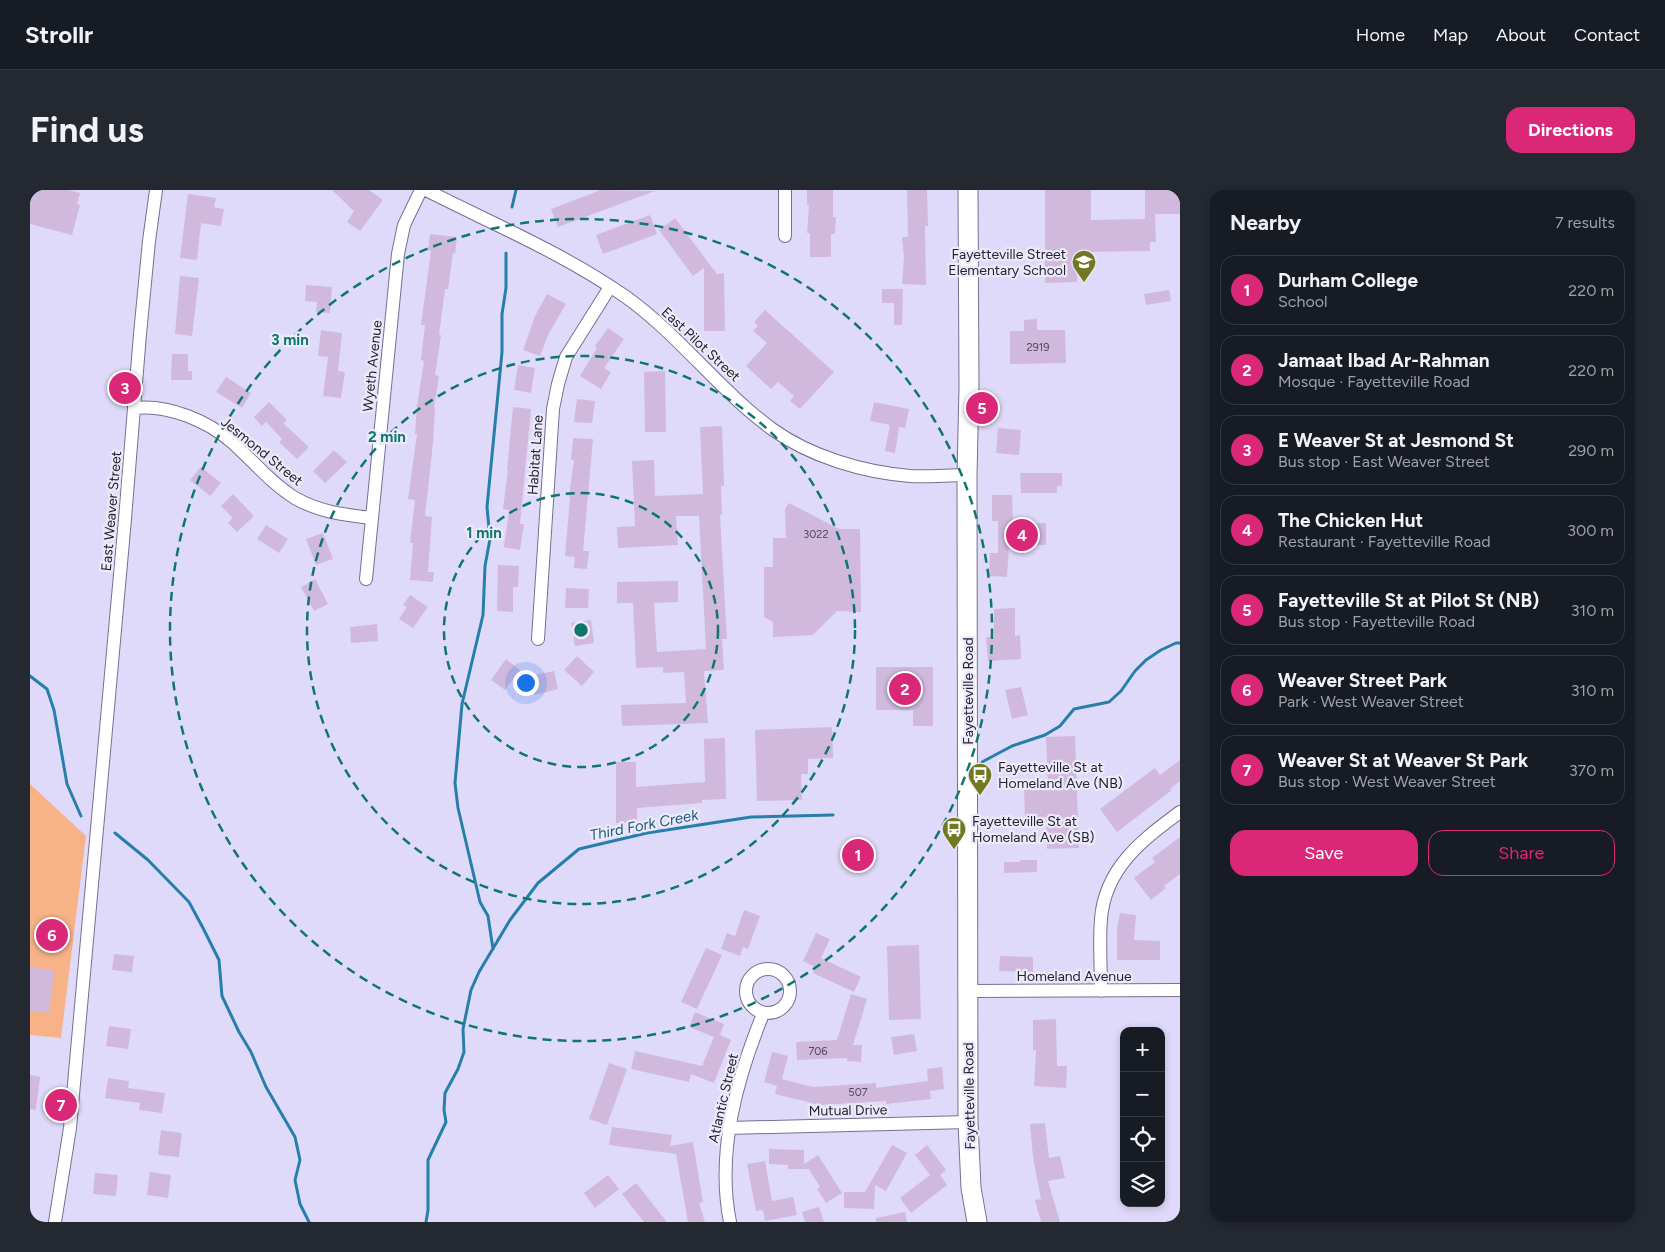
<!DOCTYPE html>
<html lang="en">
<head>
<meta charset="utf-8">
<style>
  body { margin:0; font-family:Figtree,sans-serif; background:#242831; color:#f1f3f6 }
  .controls { position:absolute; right:15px; bottom:15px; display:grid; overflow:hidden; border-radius:10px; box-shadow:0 2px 8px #0003 }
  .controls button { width:45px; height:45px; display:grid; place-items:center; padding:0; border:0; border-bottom:1px solid #363941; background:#171b24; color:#f1f3f6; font:25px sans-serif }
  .you { position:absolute; left:495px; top:492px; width:18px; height:18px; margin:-12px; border:4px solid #fff; border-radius:50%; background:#1a73e8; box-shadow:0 0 0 8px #1a73e833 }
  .badge { display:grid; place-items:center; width:32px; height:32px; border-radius:50%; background:#db2777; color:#fff; font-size:16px; font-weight:700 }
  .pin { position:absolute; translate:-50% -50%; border:2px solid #fff; box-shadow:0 1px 5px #0006 }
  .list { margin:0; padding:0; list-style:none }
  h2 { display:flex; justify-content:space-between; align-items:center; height:65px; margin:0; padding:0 20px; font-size:21px }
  h2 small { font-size:16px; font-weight:400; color:#9ea1a6 }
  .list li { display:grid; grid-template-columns:32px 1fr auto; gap:15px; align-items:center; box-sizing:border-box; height:70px; margin:0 10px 10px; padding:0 10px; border:1px solid #363941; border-radius:15px }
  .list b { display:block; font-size:19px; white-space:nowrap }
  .list p { margin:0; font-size:16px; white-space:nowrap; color:#9ea1a6 }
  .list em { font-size:16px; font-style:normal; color:#9ea1a6 }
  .actions { display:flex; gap:10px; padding:15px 20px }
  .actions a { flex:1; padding:11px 0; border:1px solid #db2777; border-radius:15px; text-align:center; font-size:18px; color:#db2777 }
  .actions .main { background:#db2777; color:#fff }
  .icon { flex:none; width:28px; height:28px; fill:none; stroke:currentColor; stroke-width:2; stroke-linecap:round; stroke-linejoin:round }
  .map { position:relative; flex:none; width:1150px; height:1032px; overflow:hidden; border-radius:15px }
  header { display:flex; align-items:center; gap:30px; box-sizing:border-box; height:70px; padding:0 25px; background:#171b24; border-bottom:1px solid #363941 }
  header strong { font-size:24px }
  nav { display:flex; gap:28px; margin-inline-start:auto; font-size:18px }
  .intro { display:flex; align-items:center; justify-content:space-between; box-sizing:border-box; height:120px; padding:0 30px }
  h1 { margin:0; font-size:35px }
  .button { padding:12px 22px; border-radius:15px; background:#db2777; color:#fff; font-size:18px; font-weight:700 }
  main { display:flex; gap:30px; padding:0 30px }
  aside { flex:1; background:#171b24; border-radius:15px; box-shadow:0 2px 8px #0003 }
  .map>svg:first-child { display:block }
</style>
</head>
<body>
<header>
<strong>Strollr</strong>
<nav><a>Home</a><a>Map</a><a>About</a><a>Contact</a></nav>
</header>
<div class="intro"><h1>Find us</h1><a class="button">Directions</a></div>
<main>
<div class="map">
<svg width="1150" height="1032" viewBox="0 0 1150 1032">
  <rect width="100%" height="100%" fill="#e0dafa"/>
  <path fill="#f7b387" d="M0,594l56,52 -25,202 -31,-3z"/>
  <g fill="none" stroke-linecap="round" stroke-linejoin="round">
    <path stroke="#267fab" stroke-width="3" d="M482,17l4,-17
      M0,486l17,13 7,21 13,74 14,32
      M952,572l30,-16 33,-11 15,-9 14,-17 35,-7 12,-11 14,-20 11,-11 15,-10 15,-7h4
      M85,643l33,27 41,42 14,26 16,32 3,36 17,36 12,20 15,35 29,50 5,23 -5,20 5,24 9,18
      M463,759l-5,-33 -8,-14 -22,-94 -3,-25 7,-79 21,-89 2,-49 5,-27 -3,-32 15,-155v-38l4,-26v-35
      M396,1032l2,-12v-50l18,-38 -2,-12 1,-17 13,-24 6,-17 -1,-23 8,-39 8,-18 31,-52 28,-37 41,-34 68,-16 104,-16 82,-2"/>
  </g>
  <path fill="#d0b9dd" d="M2,0h36l12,3 -3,11 3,1 -8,30 -42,-11v-26z
    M302,0h37l14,10 -23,31 -13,-9 7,-11z
    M571,0l54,1 -97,36 -7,-18z
    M777,0h26v27h3l-1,17h-4v23h-21v-24h-3l2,-28h-2z
    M877,0h20l1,36h-3l1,59 -24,-1 2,-27 -2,-20h6z
    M1015,0h46v30l54,-1v-29h35v24h-25l1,28h-6v9l-73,1v30l-32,1z
    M158,4l28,4 -2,9 10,2 -3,17 -20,-3 -4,37 -17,-2z
    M620,25l7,19 -54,20 -7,-19z
    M645,28l42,56 7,-1 1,58h-21v-63l-11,8 -34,-46z
    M400,44l27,3 -2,17 -2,-1 -5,36h-3l-6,46h2l-6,40 4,1 -5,32h1l-2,35 -8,73 7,1 -4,55h6l-1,10 -23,-2 3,-37h-3l5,-43 -7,-1 9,-65h-2l2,-28 7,-45 -3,-1 4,-35h-4l10,-74 -3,-1z
    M150,86l19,2 -7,58 -17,-2z
    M276,95l26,2 -2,26 -14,-1 1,-10 -12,-1z
    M852,99h21l-1,36h-8v-22h-12z
    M1139,100l2,11 -25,4 -2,-11z
    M517,104l19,10 -17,29 -9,23 -17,-6 12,-34z
    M735,120l69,62 -34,37 -10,-8 4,-5 -16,-14 -7,7 -25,-23 21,-23 -14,-12 5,-5 -4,-4z
    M1007,129v11h28l1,33 -56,1v-33h14v-11z
    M578,138l16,11 -20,29 7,4 -10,17 -21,-13 17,-28 -2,-2z
    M291,140l21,3 -4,38 7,1 -4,26 -18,-2 5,-39 -10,-1z
    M142,164h16v17h4v9h-21z
    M488,175l17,3 -4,25 -17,-3z
    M635,181l1,61h-21l-1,-60z
    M196,187l25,16 -9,15 -26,-16z
    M547,209l18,2 -3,22 -18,-1z
    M239,212l18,18 -4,3 26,24 -12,12 -18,-17 3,-3 -16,-17 -4,4 -8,-9z
    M844,212l35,7 -4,19 -6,-1 -4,26 -10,-2 5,-26 -20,-4z
    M483,217l18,2 -11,115h4l-4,26 -16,-3 5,-37 -6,-1 5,-39h-1z
    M692,236l2,60h-3l1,29h-2l7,124h-5l2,31 -20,1 4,52 -86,3 -1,-21 65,-2 -2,-31 -21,1v-6l-27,1 -3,-65h-16v-21l61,-1v21l-24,1 3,49 49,-3 -7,-133h-23l2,29 -60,3 -1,-21 18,-1 -3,-65 22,-1 1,36 48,-2 -3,-67z
    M968,238l23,2 -2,25 -23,-2z
    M543,248l20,1 -10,112h6l-2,18 -13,-1 1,-11 -10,-1 5,-58 -1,-1 5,-37h-3z
    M304,260l13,12 -22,21 -12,-12z
    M171,277l20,16 -11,13 -20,-16z
    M990,283h42v13h-5v7h-36z
    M203,304l21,22 -17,16 -9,-9 5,-5 -12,-12z
    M962,305h20l1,29 33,-1v22l-37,1 -2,31 -18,-1 1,-23h8v-32h-6z
    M759,313l50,26h21l1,83 -24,-1 -24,24 -40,2v-15l-9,-5v-50h9v-29h13l-1,-29z
    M236,335l22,14 -9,14 -22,-14z
    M293,343l10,26 -17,6 -10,-26z
    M468,375l21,1 -1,21h-5v25l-16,-1z
    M285,389l13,25 -14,7 -13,-24z
    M536,398l23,1 -1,19h-23z
    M380,405l18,12 -15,21 -14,-9 8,-12 -4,-2z
    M985,418v28l5,-1 1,24 -33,2 -2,-24h8v-28z
    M561,430l3,23 -19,3 -4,-23z
    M347,434l1,17 -27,2 -1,-16z
    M547,466l17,16 -12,14 -18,-16z
    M476,469l14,11 -15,20 -14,-10z
    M846,477h57v59h-20v-16h-37z
    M524,481l4,18 -23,6 -5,-19z
    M991,497l7,28 -16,4 -7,-29z
    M802,537l1,31 -25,1v15h-7l1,26 -45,1 -2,-71z
    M1045,546l4,112 -32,1 -1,-32h-21l-1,-32 24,-1 -2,-47z
    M695,548l1,61 -24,1v3l-65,5v15h-21v-61h20v25l69,-5 -1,-43z
    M1150,570v21l-10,8 2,1 -55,42 -17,-23 55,-41 5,7z
    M1150,647v37l-16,12 2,2 -15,12 -17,-22 21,-16 -3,-4z
    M990,670h17v12l-33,1v-11h16z
    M714,720l16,6 -12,33 -5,-2 -3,9 -19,-7 6,-16 8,3z
    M1090,723l16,2 -2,25 26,1v19h-43v-31z
    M786,743l14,6 -9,19 40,19 -7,15 -41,-19 2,-6 -12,-6z
    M889,755l2,74 -32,1 -2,-74z
    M676,758l16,7 -25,54 -16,-7z
    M84,764l20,2 -2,16 -20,-2z
    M970,766l33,1v15l-34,-1z
    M0,777l24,3 -5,43 -19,-2z
    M821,804l16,5 -14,46h9l-1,17 -14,-1v-3l-50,2 -1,-18 41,-2z
    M665,822l29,12 -4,11 11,5 -17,43 -23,-9 -2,8 -58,-13 4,-18 67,15 12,-29 -25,-10z
    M1026,829l1,47h10l-1,22 -32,-2 2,-36h-3v-30z
    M79,836l22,3 -3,20 -22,-3z
    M884,844l3,17 -23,4 -3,-18z
    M742,862l16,4 -6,23 31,8 63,-4v5l52,-7 -1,-12 15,-2 2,22 -14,2 1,8 -45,5v-3l-66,4 -45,-11 2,-8 -13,-4z
    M579,873l18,6 -20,56 -18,-6z
    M0,885l10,2 -4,33 -6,-1z
    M78,888l21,3 -1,7 37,5 -3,20 -23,-3 1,-7 -35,-5z
    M1015,933l4,35 11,-2 5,22 -17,3 12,41h-19l-6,-22 6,-1 -8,-42 -3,-33z
    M582,937l60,8 -2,11 23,-4 10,60 -4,1 6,19h-17l-12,-68 -67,-9z
    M131,940l21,3 -3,24 -21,-2z
    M862,955l15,8 -21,38 -11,-6 -1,24 -30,-1v-16h21z
    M897,955l19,25 -6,5 7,10 -36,28 -11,-15 30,-23 -15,-20z
    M739,959l35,1v14l14,-9 24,38 -16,10 -9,-14 3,-2 -11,-18h-21v-4l-19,-1z
    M735,971l7,40 21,-4 4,18 -32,6 -2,-11 -7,1 -9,-47z
    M120,982l21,3 -3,23 -21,-3z
    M65,983l23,2 -2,21 -23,-2z
    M578,985l11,14 -24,19 -11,-15z
    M606,993l31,39h-23l-22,-28z
    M789,1017l5,15h-19l-3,-10z
    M875,1022l2,10h-31v-4z"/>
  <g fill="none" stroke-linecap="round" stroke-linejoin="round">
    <defs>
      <path id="street" d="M396,0c67,34 137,63 200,107 53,38 93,93 146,132 39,28 91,43 138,47 19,1 38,-1 57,-1
        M755,0v46
        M105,218c33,-4 73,13 98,35 20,18 39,41 62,55 24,14 50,17 77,20
        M336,389l32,-325 6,-29 17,-35
        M508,449l15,-230 5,-25 8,-27 44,-70
        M716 801a22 22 0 1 1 44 0a22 22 0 1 1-44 0Z
        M938,801l212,-1
        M1071,801c0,-24 -2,-49 0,-72 4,-51 41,-79 79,-107
        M699,938l239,-6
        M25,1032l15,-94 55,-609 15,-185 9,-93 7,-51
        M700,1032c-14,-70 7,-144 33,-208"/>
      <path id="secondary" d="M938,0l1,197 -2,88 1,647 3,66 6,34"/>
    </defs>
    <use href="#street" stroke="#766f92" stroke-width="14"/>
    <use href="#secondary" stroke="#766f92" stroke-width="21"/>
    <use href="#street" stroke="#fff" stroke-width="12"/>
    <use href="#secondary" stroke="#fff" stroke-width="19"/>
  </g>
  <g fill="none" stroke="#0f766e" stroke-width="2.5" stroke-dasharray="9 6">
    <circle cx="551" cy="440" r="137"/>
    <circle cx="551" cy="440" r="274"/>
    <circle cx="551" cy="440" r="411"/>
  </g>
  <defs>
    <symbol id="school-pin" viewBox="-11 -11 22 30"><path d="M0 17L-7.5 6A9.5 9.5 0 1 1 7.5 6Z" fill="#727821" stroke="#eceafa"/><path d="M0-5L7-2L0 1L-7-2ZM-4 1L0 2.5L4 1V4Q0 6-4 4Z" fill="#fff"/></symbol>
    <symbol id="bus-pin" viewBox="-11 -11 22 30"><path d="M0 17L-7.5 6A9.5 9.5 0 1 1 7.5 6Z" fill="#727821" stroke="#eceafa"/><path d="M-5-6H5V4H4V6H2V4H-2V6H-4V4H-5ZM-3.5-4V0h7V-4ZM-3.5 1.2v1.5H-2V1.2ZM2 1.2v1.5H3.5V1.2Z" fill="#fff"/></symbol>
  </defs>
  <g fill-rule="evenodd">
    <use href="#school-pin" x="1040" y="58" width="28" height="38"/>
    <use href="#bus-pin" x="936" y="571" width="28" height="38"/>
    <use href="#bus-pin" x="910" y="625" width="28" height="38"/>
  </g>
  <g text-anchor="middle" stroke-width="4.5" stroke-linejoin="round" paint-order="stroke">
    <g font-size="11" fill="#50485b">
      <text x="1008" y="161">2919</text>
      <text x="786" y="348">3022</text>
      <text x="788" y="865">706</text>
      <text x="828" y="906">507</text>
    </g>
    <g font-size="14" fill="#252230" stroke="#eceafa" text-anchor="start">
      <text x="1036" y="69" text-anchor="end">Fayetteville Street<tspan x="1036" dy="16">Elementary School</tspan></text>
      <text x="968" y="582">Fayetteville St at<tspan x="968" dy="16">Homeland Ave (NB)</tspan></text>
      <text x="942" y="636">Fayetteville St at<tspan x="942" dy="16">Homeland Ave (SB)</tspan></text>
    </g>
    <g font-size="14" fill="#252230" stroke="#eceafa">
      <text transform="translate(671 154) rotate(43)" y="5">East Pilot Street</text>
      <text transform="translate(342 176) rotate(-84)" y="5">Wyeth Avenue</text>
      <text transform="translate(232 261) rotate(39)" y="5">Jesmond Street</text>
      <text transform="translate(505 265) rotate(-86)" y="5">Habitat Lane</text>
      <text transform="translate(81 321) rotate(-85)" y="5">East Weaver Street</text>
      <text transform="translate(938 501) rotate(-90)" y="5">Fayetteville Road</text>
      <text x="1044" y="791">Homeland Avenue</text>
      <text transform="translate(939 906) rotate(-91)" y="5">Fayetteville Road</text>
      <text transform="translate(693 908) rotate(-77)" y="5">Atlantic Street</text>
      <text transform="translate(818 920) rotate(-1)" y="5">Mutual Drive</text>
    </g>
    <g font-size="15" font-style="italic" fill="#1b5a78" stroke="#eceafa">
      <text transform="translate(614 635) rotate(-11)" y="5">Third Fork Creek</text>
    </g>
  </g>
  <circle cx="551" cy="440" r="8" fill="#0f766e" stroke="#eceafa" stroke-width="2.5"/>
  <g font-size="15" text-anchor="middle" font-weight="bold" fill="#0f766e" stroke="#eceafa" stroke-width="4.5" stroke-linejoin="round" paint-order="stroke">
    <text x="260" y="155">3 min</text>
    <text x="357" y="252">2 min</text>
    <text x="454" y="348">1 min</text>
  </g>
</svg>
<div class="controls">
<button>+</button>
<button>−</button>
<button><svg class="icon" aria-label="locate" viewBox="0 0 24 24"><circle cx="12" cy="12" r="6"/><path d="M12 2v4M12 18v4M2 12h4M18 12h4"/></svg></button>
<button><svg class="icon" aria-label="layers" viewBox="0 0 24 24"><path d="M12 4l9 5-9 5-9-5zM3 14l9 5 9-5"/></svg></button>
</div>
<div class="you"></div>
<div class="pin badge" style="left:828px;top:665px">1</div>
<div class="pin badge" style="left:875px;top:499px">2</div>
<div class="pin badge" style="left:95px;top:198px">3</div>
<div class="pin badge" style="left:992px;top:345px">4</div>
<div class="pin badge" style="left:952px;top:218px">5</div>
<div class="pin badge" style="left:22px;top:745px">6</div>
<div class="pin badge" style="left:31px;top:915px">7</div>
</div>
<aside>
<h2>Nearby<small>7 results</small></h2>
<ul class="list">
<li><span class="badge">1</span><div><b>Durham College</b><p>School</p></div><em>220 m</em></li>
<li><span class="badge">2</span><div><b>Jamaat Ibad Ar-Rahman</b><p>Mosque · Fayetteville Road</p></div><em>220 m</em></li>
<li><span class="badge">3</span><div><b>E Weaver St at Jesmond St</b><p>Bus stop · East Weaver Street</p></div><em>290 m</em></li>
<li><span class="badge">4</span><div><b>The Chicken Hut</b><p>Restaurant · Fayetteville Road</p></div><em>300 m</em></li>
<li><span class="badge">5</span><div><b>Fayetteville St at Pilot St (NB)</b><p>Bus stop · Fayetteville Road</p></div><em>310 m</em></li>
<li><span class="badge">6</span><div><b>Weaver Street Park</b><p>Park · West Weaver Street</p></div><em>310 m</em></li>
<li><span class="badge">7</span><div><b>Weaver St at Weaver St Park</b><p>Bus stop · West Weaver Street</p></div><em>370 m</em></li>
</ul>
<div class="actions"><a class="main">Save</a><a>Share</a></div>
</aside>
</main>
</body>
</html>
